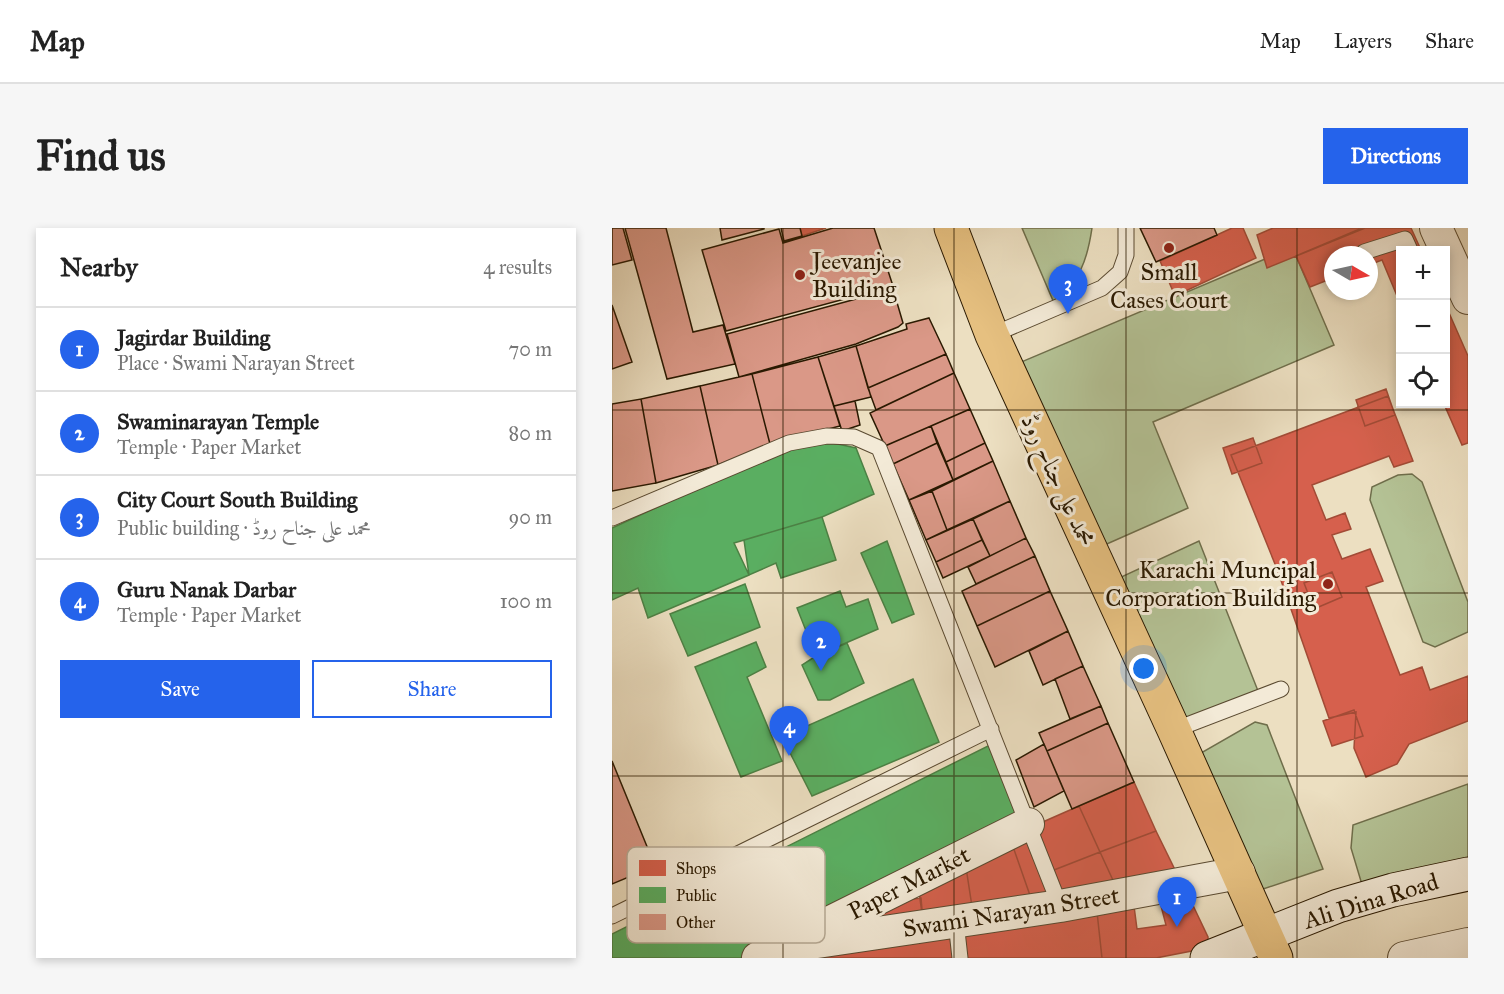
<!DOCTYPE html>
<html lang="en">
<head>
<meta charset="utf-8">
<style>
  body { margin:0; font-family:"IM FELL Great Primer",Amiri,serif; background:#f6f6f6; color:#222 }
  .controls { position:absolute; right:18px; top:18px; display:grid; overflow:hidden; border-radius:0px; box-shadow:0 3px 9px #0003 }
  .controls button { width:54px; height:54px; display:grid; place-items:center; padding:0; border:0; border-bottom:2px solid #e0e0e0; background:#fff; color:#222; font:30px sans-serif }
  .compass { position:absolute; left:712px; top:18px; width:54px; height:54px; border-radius:50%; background:#fff; box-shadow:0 3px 9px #0003; rotate:99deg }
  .you { position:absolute; left:532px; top:441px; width:21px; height:21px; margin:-15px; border:4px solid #fff; border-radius:50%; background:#1a73e8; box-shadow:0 0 0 9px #1a73e833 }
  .badge { display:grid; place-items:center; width:39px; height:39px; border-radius:50%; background:#2563eb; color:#fff; font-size:20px; font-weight:700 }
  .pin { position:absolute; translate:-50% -50px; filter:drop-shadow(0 2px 3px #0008) }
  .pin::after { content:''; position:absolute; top:32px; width:21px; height:18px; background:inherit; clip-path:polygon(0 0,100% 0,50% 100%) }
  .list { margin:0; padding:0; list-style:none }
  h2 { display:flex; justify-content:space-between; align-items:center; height:78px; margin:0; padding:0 24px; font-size:26px }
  h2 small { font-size:20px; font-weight:400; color:#767676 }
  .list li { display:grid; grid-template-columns:39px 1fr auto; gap:18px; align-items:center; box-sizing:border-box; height:84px; padding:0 24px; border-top:2px solid #e0e0e0 }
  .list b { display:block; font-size:22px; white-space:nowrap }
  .list p { margin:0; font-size:20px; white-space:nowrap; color:#767676 }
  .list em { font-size:20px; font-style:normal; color:#767676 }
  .actions { display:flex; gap:12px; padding:18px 24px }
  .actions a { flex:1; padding:14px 0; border:2px solid #2563eb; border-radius:0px; text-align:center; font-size:21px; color:#2563eb }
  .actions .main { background:#2563eb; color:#fff }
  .icon { flex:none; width:33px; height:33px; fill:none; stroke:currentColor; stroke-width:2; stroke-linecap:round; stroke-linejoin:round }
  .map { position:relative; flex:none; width:856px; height:730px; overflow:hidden; border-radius:0px }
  header { display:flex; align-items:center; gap:36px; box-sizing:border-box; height:84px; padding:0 30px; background:#fff; border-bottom:2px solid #e0e0e0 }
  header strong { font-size:28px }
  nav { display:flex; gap:33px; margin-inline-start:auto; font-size:21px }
  .intro { display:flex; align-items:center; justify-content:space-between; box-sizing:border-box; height:144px; padding:0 36px }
  h1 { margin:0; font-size:42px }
  .button { padding:15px 27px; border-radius:0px; background:#2563eb; color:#fff; font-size:21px; font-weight:700 }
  main { display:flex; gap:36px; padding:0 36px }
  aside { flex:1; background:#fff; border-radius:0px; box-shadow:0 3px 9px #0003 }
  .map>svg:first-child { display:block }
</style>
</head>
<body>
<header>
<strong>Map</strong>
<nav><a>Map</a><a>Layers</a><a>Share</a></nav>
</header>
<div class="intro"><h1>Find us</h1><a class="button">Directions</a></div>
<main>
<aside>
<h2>Nearby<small>4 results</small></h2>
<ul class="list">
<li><span class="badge">1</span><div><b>Jagirdar Building</b><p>Place · Swami Narayan Street</p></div><em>70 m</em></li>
<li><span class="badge">2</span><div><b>Swaminarayan Temple</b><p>Temple · Paper Market</p></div><em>80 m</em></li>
<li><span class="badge">3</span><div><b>City Court South Building</b><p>Public building · محمد علی جناح روڈ</p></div><em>90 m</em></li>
<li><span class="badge">4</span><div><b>Guru Nanak Darbar</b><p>Temple · Paper Market</p></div><em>100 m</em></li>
</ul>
<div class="actions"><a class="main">Save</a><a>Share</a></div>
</aside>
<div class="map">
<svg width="856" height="730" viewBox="0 0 856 730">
  <rect width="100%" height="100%" fill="#ecdfc1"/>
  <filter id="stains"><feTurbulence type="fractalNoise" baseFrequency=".00333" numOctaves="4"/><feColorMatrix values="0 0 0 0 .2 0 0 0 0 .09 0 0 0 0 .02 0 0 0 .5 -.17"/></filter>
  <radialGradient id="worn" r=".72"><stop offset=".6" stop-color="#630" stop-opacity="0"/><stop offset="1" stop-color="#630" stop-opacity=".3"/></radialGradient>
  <path fill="#b4c295" stroke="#6f6e4b" stroke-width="1.5" d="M410,0h70c-5,34 -12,51 -38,75z
    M684,28l38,89 -181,77 35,86 -97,43 -84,-183 258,-109z
    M800,246l10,8 46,120v30l-33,15 -12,-5 -53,-142 2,-13 26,-12z
    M587,313l61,155 -86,34 -68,-146z
    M643,494l12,3 56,144 -75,25 -61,-133z
    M856,556v83l-105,21 -12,-40 2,-23z"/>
  <path fill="#d6604d" stroke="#a24b36" stroke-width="1.5" d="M188,0h26l-24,8z
    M620,0h11l13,30 -81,38 -15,-35z
    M661,0h92l-98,40 -10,-33z
    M750,0h49l10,22h-21v53l-18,-43 -13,5v-10h-36v23l-23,9 -14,-31z
    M834,78l22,50v87l-6,2 -18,-41z
    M774,161l9,26 -30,11 -9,-26z
    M776,168l25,65 -19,6 -5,-11 -77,29 14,35 19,-7 6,16 -19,6 10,24 28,-10 13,32 -17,6 34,88 22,-8 8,23 38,-14v45l-59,23 -12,20 -31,13 -12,-29 2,-36 -27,6 -52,-149 -46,-114z
    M641,210l9,25 -30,11 -9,-26z
    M720,344l10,25 -28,12 -10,-26z
    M742,482l9,26 -31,10 -9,-25z
    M522,554l22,49 -56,21 -21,-46z
    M467,578l21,46 -46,18 -18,-45z
    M544,603l23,47 -62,11 -17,-37z
    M412,604l27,69 -18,3 -23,-66z
    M398,610l23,66 -60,9 -8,-52z
    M488,624l17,37 -52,9 -11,-28z
    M353,633l8,52 -50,8 -5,-37z
    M577,669l19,40v5l-6,7 -46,9h-54l-5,-46 37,-6 3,23 29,-4 -6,-23z
    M309,670l2,23 -39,5 -3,-23z
    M485,684l5,46h-135l-3,-30z
    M340,703l3,27h-160z"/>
  <path fill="#5aae61" stroke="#4c8144" stroke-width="1.5" d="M221,215l23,5 18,46 -52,23 -88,26 15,32 -101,43 -10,-30 -26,12v-72l155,-71 37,-13z
    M210,289l14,43 -55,18 -5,-15 -27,12 -5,-35z
    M275,313l27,73 -22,9 -31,-70z
    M133,356l15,43 -72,29 -18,-42z
    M228,363l6,16 22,-8 10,30 -62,27 -19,-48z
    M144,414l10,25 -19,10 35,84 -41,16 -46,-110z
    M235,415l17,40 -34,17h-12l-16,-35 14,-9z
    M301,451l26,63 -127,54 -30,-59z
    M384,514l30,73 -280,143h-134v-24z"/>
  <path fill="#da9887" stroke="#2a1901" stroke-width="1.5" d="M0,0h11l9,32 -20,5z
    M13,0h41l27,104 30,-7 12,39 -68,15z
    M108,0h44v1l-42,11z
    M169,0h19l2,8 -18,5z
    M221,0h41l19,58 -167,45 -24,-81 77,-21 4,14z
    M528,0h74l3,7 -61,27z
    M281,61l10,34 -5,4 -42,17 -117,33 -12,-43z
    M0,77l20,57 -20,7z
    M317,90l17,36 -78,34 -12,-42 51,-17 -1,-5z
    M244,118l15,51 -37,9 -16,-49z
    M334,126l8,19 -78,37 -8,-22z
    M206,129l22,69 -70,18 -18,-70z
    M342,145l16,36 -85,37 -15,-33z
    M140,146l18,70 -52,21 -18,-79z
    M88,158l18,79 -62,18 -15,-84z
    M29,171l15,84 -44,8v-87z
    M243,173l5,24 -18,6 -8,-25z
    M358,181l15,34 -39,19 -15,-36z
    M319,198l6,17 -44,21 -8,-18z
    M325,215l16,37 -44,20 -16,-36z
    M373,215l8,18 -40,19 -7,-18z
    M381,233l17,40 -63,29 -15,-39z
    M320,263l15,39 -21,10 -17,-40z
    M398,273l16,37 -36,18 -17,-37z
    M361,291l9,21 -46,22 -10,-22z
    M414,310l9,18 -59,28 -8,-17z
    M370,312l8,16 -47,22 -7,-16z
    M423,328l15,35 -73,35 -15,-35z
    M438,363l18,40 -73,36 -18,-41z
    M456,403l15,35 -40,19 -14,-34z
    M471,438l18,40 -31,13 -15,-40z
    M489,478l7,17 -61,28 -8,-18z
    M496,495l26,59 -62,27 -25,-58z
    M432,516l20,47 -30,16 -18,-47z
    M0,533l43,105 -43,18z"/>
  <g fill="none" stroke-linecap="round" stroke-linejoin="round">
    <defs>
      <path id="lane" d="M752,24l41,-13 5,11
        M380,107l110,-47 18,-16 6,-17v-27
        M0,290l177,-75 38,-7 27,1 25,11 181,458
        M562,502l107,-41
        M0,688l379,-187
        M344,694l4,36"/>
      <path id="street" d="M824,0l32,70
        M146,730l270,-134
        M173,730l-2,-11 277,-41 179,-33
        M792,730l64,-14"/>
      <path id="secondary" d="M595,730l131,-52 55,-16 75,-16"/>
      <path id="highway" d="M339,0l41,107 182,395 102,228"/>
    </defs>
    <use href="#lane" stroke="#5a4a31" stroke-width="17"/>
    <use href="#street" stroke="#5a4a31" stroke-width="34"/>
    <use href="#secondary" stroke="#2a1901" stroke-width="35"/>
    <use href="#highway" stroke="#2a1901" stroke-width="35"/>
    <use href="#lane" stroke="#f3ead7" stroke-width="15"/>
    <use href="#street" stroke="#f3ead7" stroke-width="32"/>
    <use href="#secondary" stroke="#f3ead7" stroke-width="33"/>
    <use href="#highway" stroke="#e6c080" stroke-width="33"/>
  </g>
  <path fill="none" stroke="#2a1901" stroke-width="1.5" stroke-opacity="0.55" d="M171,0v730M342,0v730M514,0v730M685,0v730M0,182h856M0,365h856M0,548h856"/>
  <g fill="#8f2418" stroke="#f3ead7" stroke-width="2">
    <circle cx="557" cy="20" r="6"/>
    <circle cx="188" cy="47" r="6"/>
    <circle cx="716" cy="356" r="6"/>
  </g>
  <g text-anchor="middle" stroke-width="6" stroke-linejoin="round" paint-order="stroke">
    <g font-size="24" fill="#2a1901" stroke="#f3ead7" text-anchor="start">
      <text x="200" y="41">Jeevanjee<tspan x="200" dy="28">Building</tspan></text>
      <text x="557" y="52" text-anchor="middle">Small<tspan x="557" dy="28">Cases Court</tspan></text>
      <text x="704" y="350" text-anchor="end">Karachi Muncipal<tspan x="704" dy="28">Corporation Building</tspan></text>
    </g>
    <g font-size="24" fill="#2a1901" stroke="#f3ead7">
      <text transform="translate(446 252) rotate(65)" y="8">محمد علی جناح روڈ</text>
      <text transform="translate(297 655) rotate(-27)" y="8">Paper Market</text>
      <text transform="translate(759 673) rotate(-17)" y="8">Ali Dina Road</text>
      <text transform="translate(399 684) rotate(-9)" y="8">Swami Narayan Street</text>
    </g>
  </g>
  <rect x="15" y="619" width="198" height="96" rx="9" fill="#f3ead7" stroke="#b7ab97" stroke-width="1.5"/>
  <rect x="27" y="632" width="27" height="16" fill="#d6604d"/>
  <rect x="27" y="659" width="27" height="16" fill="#5aae61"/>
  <rect x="27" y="686" width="27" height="16" fill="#da9887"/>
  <g font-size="16" fill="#2a1901">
    <text x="64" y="646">Shops</text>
    <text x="64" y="673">Public</text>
    <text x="64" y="700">Other</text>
  </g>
  <rect width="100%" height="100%" filter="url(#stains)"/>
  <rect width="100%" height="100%" fill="url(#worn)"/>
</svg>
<div class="controls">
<button>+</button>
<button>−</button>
<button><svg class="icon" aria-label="locate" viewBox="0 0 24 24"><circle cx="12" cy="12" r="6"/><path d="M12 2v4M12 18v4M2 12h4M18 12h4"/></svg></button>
</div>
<svg class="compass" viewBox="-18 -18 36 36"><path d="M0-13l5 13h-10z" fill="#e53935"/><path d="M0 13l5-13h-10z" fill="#767676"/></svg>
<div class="you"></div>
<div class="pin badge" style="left:565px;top:699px">1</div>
<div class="pin badge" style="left:209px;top:443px">2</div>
<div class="pin badge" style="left:456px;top:86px">3</div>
<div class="pin badge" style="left:177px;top:528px">4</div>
</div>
</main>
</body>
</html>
